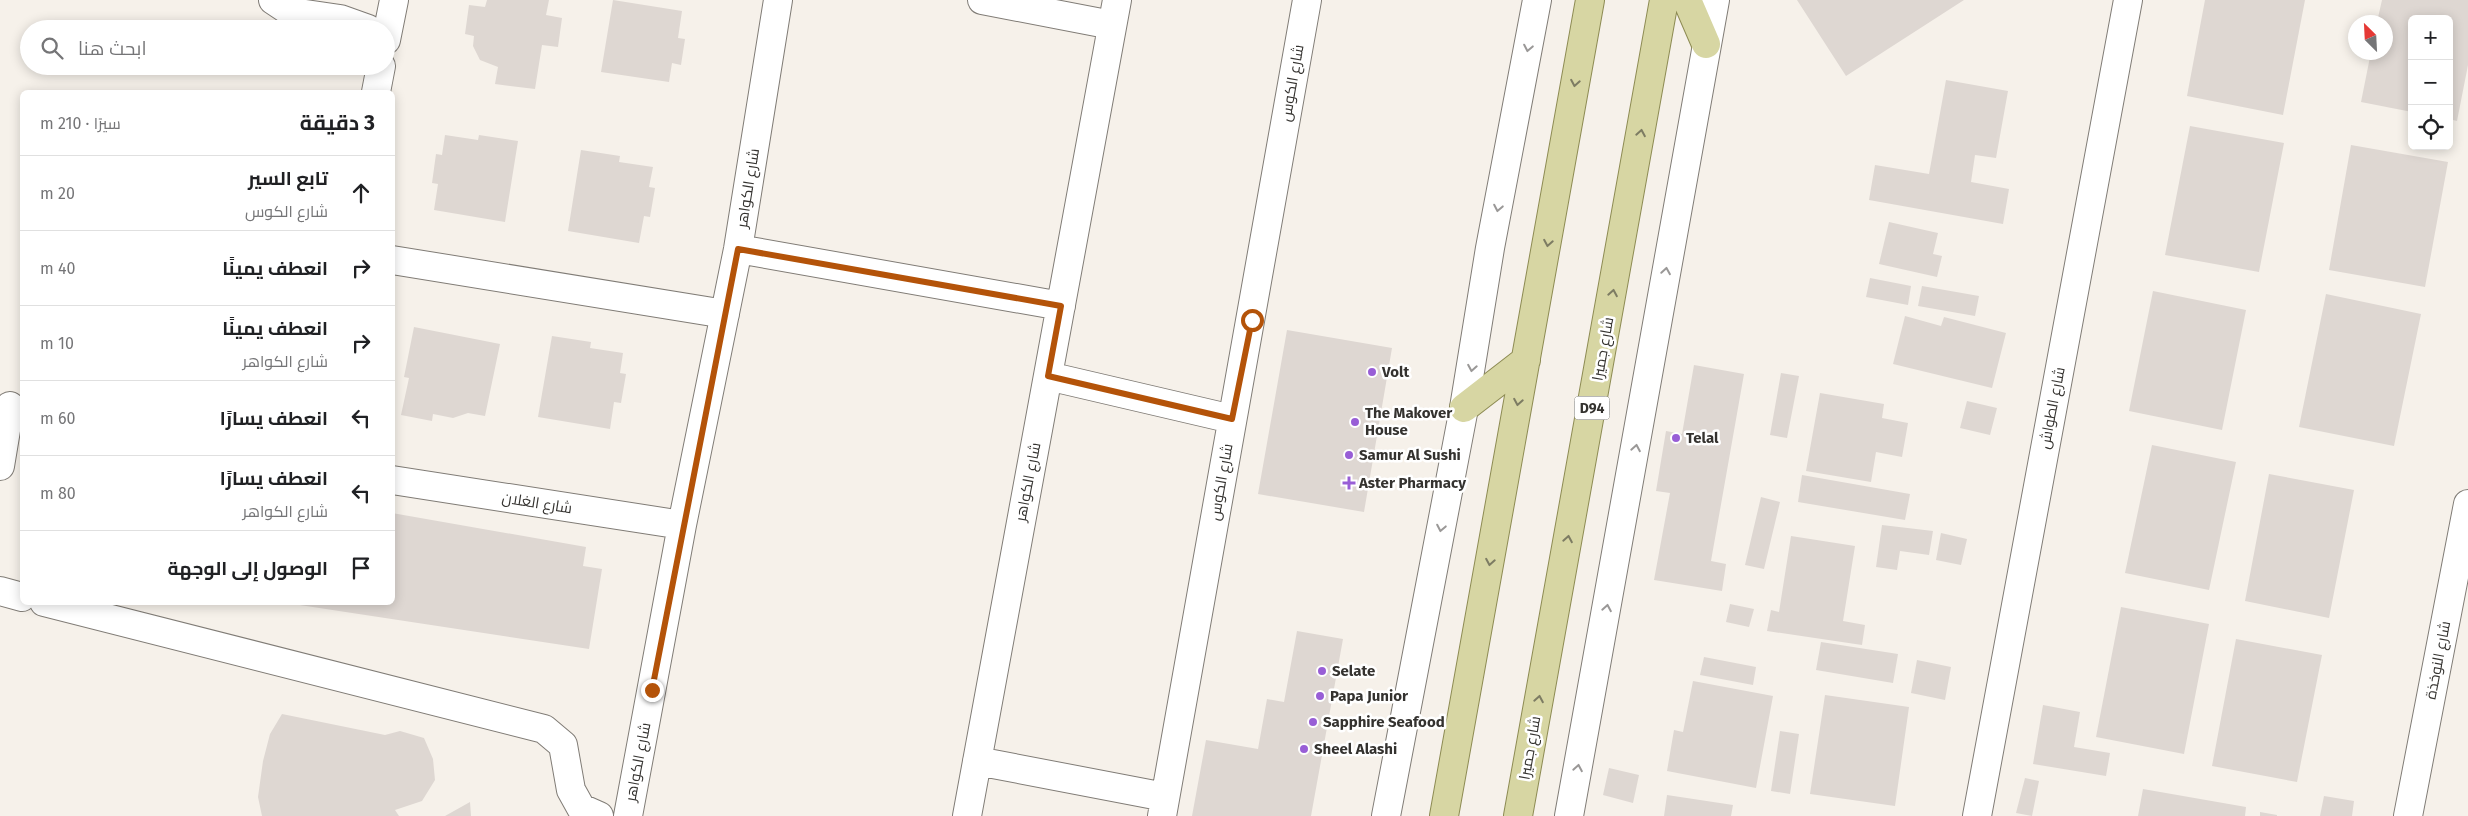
<!DOCTYPE html>
<html lang="ar">
<head>
<meta charset="utf-8">
<style>
  body { margin:0; font-family:"Fira Sans",Cairo,sans-serif; background:#f2f2f2; color:#202124; direction:rtl }
  .controls { position:absolute; right:15px; top:15px; display:grid; overflow:hidden; border-radius:8px; box-shadow:0 2px 12px #0003 }
  .controls button { width:45px; height:45px; display:grid; place-items:center; padding:0; border:0; border-bottom:1px solid #e0e0e0; background:#fff; color:#202124; font:25px sans-serif }
  .compass { position:absolute; left:2348px; top:15px; width:45px; height:45px; border-radius:50%; background:#fff; box-shadow:0 2px 12px #0003; rotate:336deg }
  .stop { position:absolute; width:15px; height:15px; margin:-11px; border:4px solid #b45309; border-radius:50%; background:#fff }
  .stop.end { background:#b45309; border-color:#fff; box-shadow:0 1px 5px #0008 }
  .list { margin:0; padding:0; list-style:none }
  h2 { display:flex; justify-content:space-between; align-items:center; height:65px; margin:0; padding:0 20px; font-size:21px }
  h2 small { font-size:16px; font-weight:400; color:#757577 }
  .list li { display:grid; grid-template-columns:32px 1fr auto; gap:15px; align-items:center; box-sizing:border-box; height:75px; padding:0 20px; border-top:1px solid #e0e0e0 }
  .list b { display:block; font-size:19px; white-space:nowrap }
  .list p { margin:0; font-size:16px; white-space:nowrap; color:#757577 }
  .list em { font-size:16px; font-style:normal; color:#757577 }
  .icon { flex:none; width:28px; height:28px; fill:none; stroke:currentColor; stroke-width:2; stroke-linecap:round; stroke-linejoin:round }
  .map { position:relative; flex:none; width:2468px; height:816px; overflow:hidden; direction:ltr }
  .search { position:absolute; background:#fff; box-shadow:0 2px 12px #0003; left:20px; top:20px; width:375px; height:55px; display:flex; align-items:center; gap:12px; box-sizing:border-box; padding:0 18px; border-radius:28px; color:#757577; font-size:19px }
  .panel { position:absolute; background:#fff; box-shadow:0 2px 12px #0003; left:20px; top:90px; width:375px; height:515px; border-radius:8px; direction:rtl }
  .map>svg:first-child { display:block }
</style>
</head>
<body>
<div class="map">
<svg width="2468" height="816" viewBox="0 0 2468 816">
  <rect width="100%" height="100%" fill="#f6f1ea"/>
  <path fill="#ded7d2" d="M487,0h62l-3,15 16,3 -4,29 -16,-2 -7,44 -40,-5 3,-17 -18,-7 -7,-14 1,-10 -9,-2 4,-29 16,2z
    M613,0l69,11 -4,27 7,1 -4,26 -9,-2 -3,19 -68,-10z
    M1797,0h167l-118,76z
    M2205,0h100l-22,115 -96,-19z
    M2382,0h86v65l-11,56 -8,-2v-100h-37v93l-51,-10 10,-50h15v-30h-9z
    M1946,80l62,11 -12,67 -21,-3 -4,27 38,7 -6,35 -134,-24 6,-35 54,9z
    M2190,126l94,17 -25,129 -94,-17z
    M445,135l33,5 1,-5 39,6 -13,81 -71,-12 4,-26 -6,-1 4,-29 6,1z
    M2351,145l97,17 -23,125 -96,-17z
    M581,150l39,6 -1,6 34,5 -4,20 6,1 -5,29 -6,-1 -5,27 -71,-12z
    M1889,222l49,11 -5,21 9,2 -5,21 -58,-13z
    M1870,278l41,8 -3,19 -42,-8z
    M1922,286l57,10 -4,20 -57,-10z
    M2153,291l93,19 -24,120 -93,-19z
    M2326,294l95,20 -27,132 -95,-19z
    M1905,316l36,10 3,-9 62,16 -14,55 -99,-24z
    M414,327l86,17 -15,72 -17,-3 -15,5 -20,-4 -1,7 -31,-6 8,-37 -5,-1z
    M1287,330l105,18 -28,164 -106,-18z
    M552,336l39,6 -1,6 33,5 -3,20 6,1 -5,29 -7,-1 -4,27 -72,-12z
    M1694,365l50,9 -33,187 15,3 -4,27 -68,-11 16,-87 -14,-2 10,-60 16,3z
    M1781,373l18,3 -12,62 -17,-3z
    M1820,393l64,11 -2,14 26,5 -6,34 -26,-5 -5,30 -65,-11z
    M1967,401l30,7 -7,27 -30,-7z
    M2152,445l84,17 -27,128 -84,-17z
    M2269,474l85,16 -25,128 -84,-17z
    M1802,475l108,19 -5,26 -107,-18z
    M1761,497l19,5 -16,67 -19,-4z
    M392,513l194,34 -3,19 19,3 -13,80 -296,-45 99,-2z
    M1882,525l51,6 -4,24 -29,-4 -3,19 -21,-3z
    M1941,533l26,6 -6,26 -25,-5z
    M1791,536l64,10 -12,75 22,4 -3,20 -95,-14 4,-21 8,2z
    M1730,604l24,5 -5,18 -23,-5z
    M2121,607l88,17 -25,130 -88,-17z
    M1297,631l46,8 -32,177h-119l14,-76 52,9 9,-50 17,3z
    M2236,639l86,16 -25,127 -85,-16z
    M1821,642l77,12 -5,29 -77,-13z
    M1704,657l52,10 -3,18 -53,-10z
    M1917,660l34,7 -6,33 -34,-7z
    M1693,681l80,15 -17,92 -89,-17 7,-41 9,2z
    M1825,695l84,12 -14,99 -85,-12z
    M2043,705l37,7 -6,35 36,6 -4,23 -73,-12z
    M282,714l103,21 15,-4 24,7 9,21 2,21 -13,21 -27,9 4,6h-137l-4,-19 5,-36 7,-27z
    M1780,731l19,3 -9,60 -19,-3z
    M1609,768l30,7 -6,28 -30,-8z
    M2025,778l14,3 -7,35 -16,-3z
    M2143,789l103,18 -1,9h-107z
    M1667,795l66,10 -2,11h-67z
    M2324,796l30,5 -2,15h-32z
    M470,802l1,14h-26z
    M2260,812l17,3v1h-17z"/>
  <g fill="none" stroke-linecap="round" stroke-linejoin="round">
    <defs>
      <path id="minor" d="M273,0l18,12 49,7 28,10
        M982,0l130,25
        M386,40l8,-40
        M376,92l5,-26
        M738,249l323,57
        M392,260l333,54
        M1048,376l184,43
        M0,466l10,-60
        M392,480l290,45
        M0,591l22,6
        M44,602l500,127 19,16 8,45 10,18 18,8
        M977,761l188,36
        M628,816l54,-291 56,-276 40,-249
        M967,816l150,-816
        M1162,816l145,-816
        M1386,816l78,-408 26,-160 47,-248
        M1569,816l146,-816
        M1977,816l151,-816
        M2408,816l60,-312"/>
      <path id="major" d="M1687,0l19,44
        M1464,408l62,-48
        M1444,816l146,-816
        M1518,816l146,-816"/>
    </defs>
    <use href="#minor" stroke="#807c76" stroke-width="30"/>
    <use href="#major" stroke="#8d8b53" stroke-width="30"/>
    <use href="#minor" stroke="#fff" stroke-width="28"/>
    <use href="#major" stroke="#d7d6a3" stroke-width="28"/>
  </g>
  <defs><path id="oneway-chevron" d="M-2-3.5L2.5 0L-2 3.5" fill="none" stroke-width="1.6" stroke-linecap="round" stroke-linejoin="round" transform="scale(1.25)"/></defs>
  <g stroke="#9a9897">
    <use href="#oneway-chevron" transform="translate(1528 48) rotate(101)"/>
    <use href="#oneway-chevron" transform="translate(1498 208) rotate(101)"/>
    <use href="#oneway-chevron" transform="translate(1666 271) rotate(-81)"/>
    <use href="#oneway-chevron" transform="translate(1472 368) rotate(100)"/>
    <use href="#oneway-chevron" transform="translate(1636 448) rotate(-80)"/>
    <use href="#oneway-chevron" transform="translate(1441 528) rotate(101)"/>
    <use href="#oneway-chevron" transform="translate(1607 608) rotate(-80)"/>
    <use href="#oneway-chevron" transform="translate(1578 768) rotate(-80)"/>
  </g>
  <g stroke="#7d7c63">
    <use href="#oneway-chevron" transform="translate(1575 83) rotate(100)"/>
    <use href="#oneway-chevron" transform="translate(1641 133) rotate(-80)"/>
    <use href="#oneway-chevron" transform="translate(1548 243) rotate(100)"/>
    <use href="#oneway-chevron" transform="translate(1613 293) rotate(-80)"/>
    <use href="#oneway-chevron" transform="translate(1518 402) rotate(100)"/>
    <use href="#oneway-chevron" transform="translate(1568 539) rotate(-80)"/>
    <use href="#oneway-chevron" transform="translate(1490 562) rotate(100)"/>
    <use href="#oneway-chevron" transform="translate(1539 699) rotate(-80)"/>
  </g>
  <g fill="none" stroke-linecap="round" stroke-linejoin="round">
    <path stroke="#b45309" stroke-width="6" d="M652,690l86,-441 323,57 -13,70 184,43 20,-99"/>
  </g>
  <g fill="#985ed6" stroke="#fff" stroke-width="2">
    <circle cx="1372" cy="372" r="5"/>
    <circle cx="1355" cy="422" r="5"/>
    <circle cx="1676" cy="438" r="5"/>
    <circle cx="1349" cy="455" r="5"/>
    <path d="M1346.5 475.5h5v5h5v5h-5v5h-5v-5h-5v-5h5z"/>
    <circle cx="1322" cy="671" r="5"/>
    <circle cx="1320" cy="696" r="5"/>
    <circle cx="1313" cy="722" r="5"/>
    <circle cx="1304" cy="749" r="5"/>
  </g>
  <g text-anchor="middle" stroke-width="5" stroke-linejoin="round" paint-order="stroke">
    <rect fill="#fff" stroke="#71706d" stroke-width="1" x="1574.5" y="396.5" width="35" height="23" rx="4"/>
    <g font-size="14" font-weight="bold" fill="#34322f">
      <text x="1592" y="413">D94</text>
    </g>
    <g font-size="15" fill="#34322f" stroke="#fff">
      <text transform="translate(1292 83) rotate(-80)" y="5">شارع الكوس</text>
      <text transform="translate(748 188) rotate(-81)" y="5">شارع الكواهر</text>
      <text transform="translate(1603 349) rotate(-80)" y="5">شارع جميرا</text>
      <text transform="translate(2052 408) rotate(-79)" y="5">شارع الطواش</text>
      <text transform="translate(1028 482) rotate(-79)" y="5">شارع الكواهر</text>
      <text transform="translate(1221 482) rotate(-80)" y="5">شارع الكوس</text>
      <text transform="translate(537 503) rotate(9)" y="5">شارع الغلان</text>
      <text transform="translate(2438 660) rotate(-79)" y="5">شارع النوخذة</text>
      <text transform="translate(1530 748) rotate(-80)" y="5">شارع جميرا</text>
      <text transform="translate(638 762) rotate(-79)" y="5">شارع الكواهر</text>
    </g>
    <g font-size="15" font-weight="bold" fill="#34322f" stroke="#fff" text-anchor="start">
      <text x="1382" y="377">Volt</text>
      <text x="1365" y="418">The Makover<tspan x="1365" dy="17">House</tspan></text>
      <text x="1686" y="443">Telal</text>
      <text x="1359" y="460">Samur Al Sushi</text>
      <text x="1359" y="488">Aster Pharmacy</text>
      <text x="1332" y="676">Selate</text>
      <text x="1330" y="701">Papa Junior</text>
      <text x="1323" y="727">Sapphire Seafood</text>
      <text x="1314" y="754">Sheel Alashi</text>
    </g>
  </g>
</svg>
<div class="controls">
<button>+</button>
<button>−</button>
<button><svg class="icon" aria-label="locate" viewBox="0 0 24 24"><circle cx="12" cy="12" r="6"/><path d="M12 2v4M12 18v4M2 12h4M18 12h4"/></svg></button>
</div>
<svg class="compass" viewBox="-18 -18 36 36"><path d="M0-13l5 13h-10z" fill="#e53935"/><path d="M0 13l5-13h-10z" fill="#757577"/></svg>
<div class="stop" style="left:1252px;top:320px"></div>
<div class="stop end" style="left:652px;top:690px"></div>
<div class="search"><svg class="icon" aria-label="search" viewBox="0 0 24 24"><circle cx="10" cy="10" r="6"/><path d="M15 15l6 6"/></svg>ابحث هنا</div>
<section class="panel">
<h2>3 دقيقة<small>سيرًا · 210 m</small></h2>
<ul class="list">
<li><svg class="icon" aria-label="ahead" viewBox="0 0 24 24"><path d="M12 20V5M6 11l6-6 6 6"/></svg><div><b>تابع السير</b><p>شارع الكوس</p></div><em>20 m</em></li>
<li><svg class="icon" aria-label="right" viewBox="0 0 24 24"><path d="M7 20v-9h11M14 6l5 5-5 5"/></svg><div><b>انعطف يمينًا</b></div><em>40 m</em></li>
<li><svg class="icon" aria-label="right" viewBox="0 0 24 24"><path d="M7 20v-9h11M14 6l5 5-5 5"/></svg><div><b>انعطف يمينًا</b><p>شارع الكواهر</p></div><em>10 m</em></li>
<li><svg class="icon" aria-label="left" viewBox="0 0 24 24"><path d="M17 20v-9H6M10 6l-5 5 5 5"/></svg><div><b>انعطف يسارًا</b></div><em>60 m</em></li>
<li><svg class="icon" aria-label="left" viewBox="0 0 24 24"><path d="M17 20v-9H6M10 6l-5 5 5 5"/></svg><div><b>انعطف يسارًا</b><p>شارع الكواهر</p></div><em>80 m</em></li>
<li><svg class="icon" aria-label="arrive" viewBox="0 0 24 24"><path d="M6 21V4h12l-3 4 3 4H6"/></svg><div><b>الوصول إلى الوجهة</b></div></li>
</ul>
</section>
</div>
</body>
</html>
